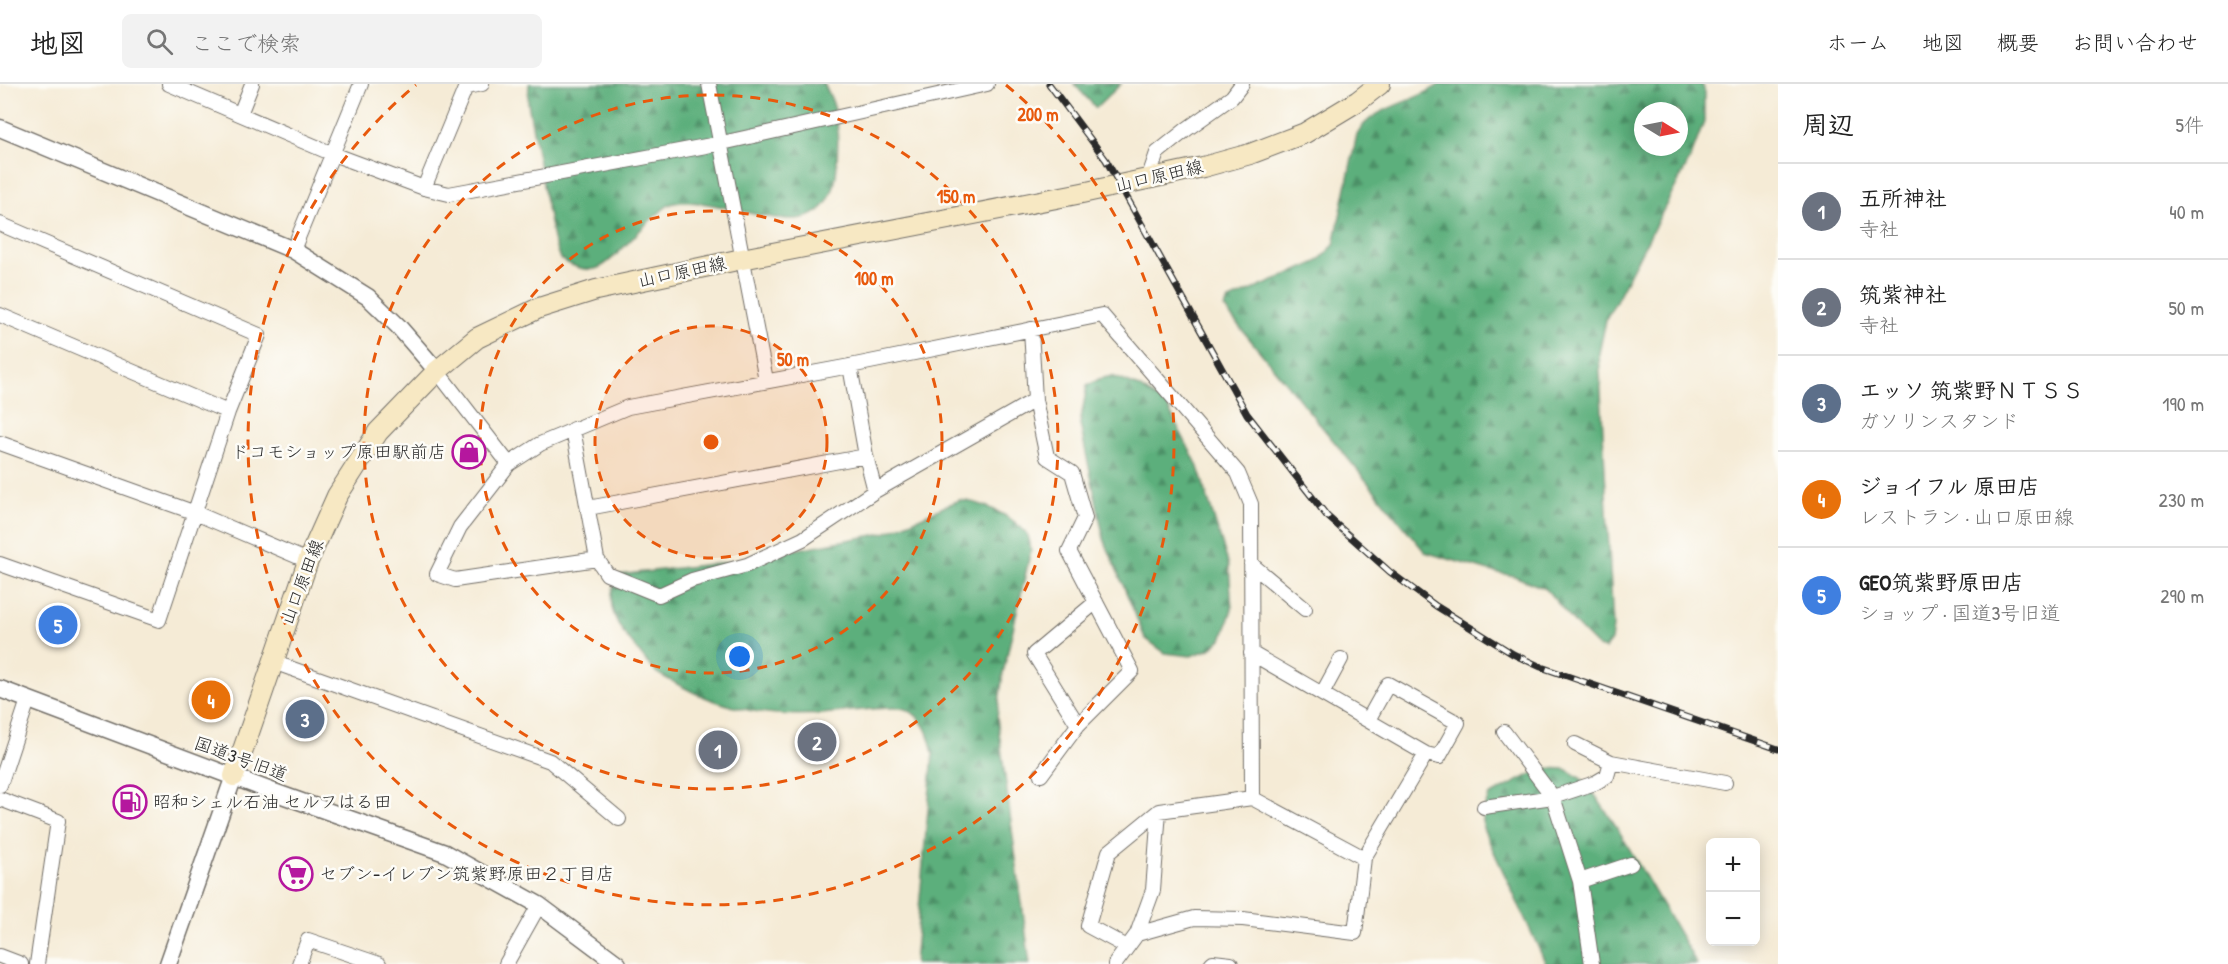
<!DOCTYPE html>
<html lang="ja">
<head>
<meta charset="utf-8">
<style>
  body { margin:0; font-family:"Patrick Hand","Klee One",sans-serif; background:#f2f2f2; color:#222 }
  .controls { position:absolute; right:18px; bottom:18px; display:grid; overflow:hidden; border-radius:9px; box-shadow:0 3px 15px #0003 }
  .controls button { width:54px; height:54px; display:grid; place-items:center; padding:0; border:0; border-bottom:2px solid #e0e0e0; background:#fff; color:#222; font:30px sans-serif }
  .compass { position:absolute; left:1634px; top:18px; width:54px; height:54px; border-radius:50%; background:#fff; box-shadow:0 3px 15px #0003; rotate:100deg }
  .you { position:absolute; left:740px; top:573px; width:21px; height:21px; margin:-15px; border:4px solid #fff; border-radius:50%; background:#1a73e8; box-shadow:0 0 0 9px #1a73e833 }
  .badge { display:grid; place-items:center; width:39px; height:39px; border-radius:50%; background:#1a73e8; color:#fff; font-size:20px; font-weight:700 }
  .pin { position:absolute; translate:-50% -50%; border:3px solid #fff; box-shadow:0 2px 6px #0006 }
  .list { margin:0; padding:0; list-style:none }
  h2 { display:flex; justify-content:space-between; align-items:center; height:78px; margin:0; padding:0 24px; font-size:26px }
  h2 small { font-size:20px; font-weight:400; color:#767676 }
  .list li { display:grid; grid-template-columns:39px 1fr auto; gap:18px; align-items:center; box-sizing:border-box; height:96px; padding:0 24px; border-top:2px solid #e0e0e0 }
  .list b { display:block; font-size:22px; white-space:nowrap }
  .list p { margin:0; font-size:20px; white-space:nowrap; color:#767676 }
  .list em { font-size:20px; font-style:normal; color:#767676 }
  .icon { flex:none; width:33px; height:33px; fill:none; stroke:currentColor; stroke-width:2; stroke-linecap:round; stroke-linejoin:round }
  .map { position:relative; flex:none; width:1778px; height:880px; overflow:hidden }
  header { display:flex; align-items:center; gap:36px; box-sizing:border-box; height:84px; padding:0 30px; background:#fff; border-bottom:2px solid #e0e0e0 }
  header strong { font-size:28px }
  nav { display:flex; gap:33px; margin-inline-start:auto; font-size:21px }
  .search { width:420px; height:54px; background:#f2f2f2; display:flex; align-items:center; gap:15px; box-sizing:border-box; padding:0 21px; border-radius:9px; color:#767676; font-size:22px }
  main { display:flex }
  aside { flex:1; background:#fff }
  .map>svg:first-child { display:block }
</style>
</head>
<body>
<header>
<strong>地図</strong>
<div class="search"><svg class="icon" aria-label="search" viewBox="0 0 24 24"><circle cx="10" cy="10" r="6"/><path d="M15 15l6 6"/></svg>ここで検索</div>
<nav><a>ホーム</a><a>地図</a><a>概要</a><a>お問い合わせ</a></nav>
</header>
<main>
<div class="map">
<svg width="1778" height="880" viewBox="0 0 1778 880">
  <defs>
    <pattern id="forest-firs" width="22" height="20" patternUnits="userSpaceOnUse" patternTransform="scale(1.5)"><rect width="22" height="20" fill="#5caf7c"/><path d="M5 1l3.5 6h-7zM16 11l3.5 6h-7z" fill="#4c8f66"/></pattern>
  </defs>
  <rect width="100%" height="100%" fill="#fdfcf7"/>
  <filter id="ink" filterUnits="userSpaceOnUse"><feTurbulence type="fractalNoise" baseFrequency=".0167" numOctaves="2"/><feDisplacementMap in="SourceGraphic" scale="12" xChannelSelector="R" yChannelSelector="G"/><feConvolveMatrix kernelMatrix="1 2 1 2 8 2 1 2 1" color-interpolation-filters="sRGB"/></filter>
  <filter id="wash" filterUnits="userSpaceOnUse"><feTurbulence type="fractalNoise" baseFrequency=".008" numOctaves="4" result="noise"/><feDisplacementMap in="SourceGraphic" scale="24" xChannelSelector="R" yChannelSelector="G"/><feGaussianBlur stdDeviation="1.35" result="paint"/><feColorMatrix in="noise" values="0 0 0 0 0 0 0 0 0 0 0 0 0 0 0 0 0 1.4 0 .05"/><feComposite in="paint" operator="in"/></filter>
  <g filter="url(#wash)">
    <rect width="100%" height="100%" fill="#f5ebd6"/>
    <path fill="url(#forest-firs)" stroke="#446d54" stroke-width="1.5" fill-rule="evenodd" d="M529,0h295c17,29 14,48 13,80 -4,102 -106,29 -163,39 -6,1 -11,6 -15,10 -16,11 -46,50 -61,55 -13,5 -27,-3 -38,-9l-7,-20 -25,-136z
      M1074,0h47l-25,24z
      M1440,0h262l2,5v33l-14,37 -84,161 -7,33 14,274 -2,14 -6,8 -7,-2 -22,-22 -30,-36 -32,-13 -25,-5 -64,-19 -201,-244 5,-8 88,-38 17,-17 23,-111c15,-28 58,-31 83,-50zM1643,27h36v36h-36z
      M1112,292l27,11 28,19 30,58 32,102 3,43 -9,28 -13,12 -19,7 -26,-3 -20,-15 -41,-99 -24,-115 7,-38 12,-7z
      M959,416c23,2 52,15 67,33 4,4 4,12 5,17l-28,123 -6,44 33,247h-116l19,-210c-3,-17 -9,-38 -28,-45 -12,-4 -58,3 -73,4 -56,6 -106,-2 -155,-29 -6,-4 -14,-7 -20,-11 -10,-9 -18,-22 -27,-32 -17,-21 -26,-41 -11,-66l110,-13 156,-29z
      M1543,684l23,1 20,13 30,44 81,138h-151l-63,-136v-16l6,-16z"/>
  </g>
  <g filter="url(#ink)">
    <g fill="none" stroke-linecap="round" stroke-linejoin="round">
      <defs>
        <path id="minor" d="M169,0l164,70 91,34 25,6 273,-51 265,-59
          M709,0l57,296
          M466,3l16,-3
          M240,30l12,-30
          M1148,95l9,-26 30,-24 45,-32 10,-13
          M424,104l43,-104
          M0,140l259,111 -31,77 -69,208 -159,-56
          M293,166l68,-166
          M0,231l228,97
          M1031,245l4,71 12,57 25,16 13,45 -16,33 63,120 -54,54 -37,50
          M850,282l16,90 9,35
          M437,287l72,93
          M573,345l24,130 10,15 52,21 33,-15 55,-15 56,-26 72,-48 160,-91
          M0,359l193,69 115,49
          M588,424l278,-52
          M597,475l-142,21 -18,-6 23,-47 49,-63 31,-20 88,-37 222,-41 252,-51 136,158 13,31 1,294 -93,13 -6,79 -16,44 -22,30
          M1251,480l54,45
          M273,578l277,99 69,58
          M1322,610l19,-35
          M1368,636l20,-36 70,39 -19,34 -13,-3
          M1078,641l-44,-71 62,-52
          M1504,648l49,65 42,-14 12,-7 4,-14 -36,-18
          M1611,678l114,21
          M0,701l28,-85
          M1252,714l112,60
          M0,715l58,22 -21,143
          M1484,723l69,-10 27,84
          M1137,850l57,-16 49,1 112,14 9,-75 62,-104 -175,-101
          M1127,863l-39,-21 21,-74 50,-41
          M0,872l21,8
          M299,880l9,-24 71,24
          M506,880l33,-59
          M1211,880l2,-2 18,2
          M1592,880l-12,-83 51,-17"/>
        <path id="tertiary" d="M0,44l293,122 75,47 30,29 39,45
          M0,605l271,102 174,62 94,52 79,59
          M168,880l66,-188"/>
        <path id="secondary" d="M234,692l74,-215 29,-65 41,-64 59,-61 40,-33 62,-30 57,-18 146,-31 340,-66 121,-26 47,-13 55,-21 53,-32 22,-17"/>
      </defs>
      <use href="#minor" stroke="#726e67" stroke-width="16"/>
      <use href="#tertiary" stroke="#726e67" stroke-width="19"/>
      <use href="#secondary" stroke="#726e67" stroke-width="22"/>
      <use href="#minor" stroke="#fff" stroke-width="14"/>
      <use href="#tertiary" stroke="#fff" stroke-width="16"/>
      <use href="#secondary" stroke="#f7e8c3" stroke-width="20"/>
      <defs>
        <path id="rail" d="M1049,0l57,76 141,254 80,102 63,56 46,34 77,48 28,13 237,82"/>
      </defs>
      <use href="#rail" stroke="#2b2b2b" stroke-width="7"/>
      <use href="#rail" stroke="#fdfcf7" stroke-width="4.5" stroke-dasharray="14" stroke-linecap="butt"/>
    </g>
  </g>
  <circle cx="711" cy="358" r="116" fill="#e8590c" fill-opacity=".12"/>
  <g fill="none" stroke="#e8590c" stroke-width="3" stroke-dasharray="10 8">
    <circle cx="711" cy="358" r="116"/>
    <circle cx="711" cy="358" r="231"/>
    <circle cx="711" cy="358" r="347"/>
    <path d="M1006 1A463 463 0 1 1 416 1"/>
  </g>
  <defs>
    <symbol id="shop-ring" viewBox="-11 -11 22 22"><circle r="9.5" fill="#fdfcf7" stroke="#b5179e" stroke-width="1.5"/><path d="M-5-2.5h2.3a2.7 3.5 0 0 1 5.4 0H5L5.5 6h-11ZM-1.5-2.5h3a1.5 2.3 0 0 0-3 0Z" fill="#b5179e"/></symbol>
    <symbol id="fuel-ring" viewBox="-11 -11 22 22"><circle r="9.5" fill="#fdfcf7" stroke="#b5179e" stroke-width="1.5"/><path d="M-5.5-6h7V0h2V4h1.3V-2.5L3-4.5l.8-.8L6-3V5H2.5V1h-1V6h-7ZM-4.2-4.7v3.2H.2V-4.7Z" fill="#b5179e"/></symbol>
    <symbol id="supermarket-ring" viewBox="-11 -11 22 22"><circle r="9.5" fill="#fdfcf7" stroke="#b5179e" stroke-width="1.5"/><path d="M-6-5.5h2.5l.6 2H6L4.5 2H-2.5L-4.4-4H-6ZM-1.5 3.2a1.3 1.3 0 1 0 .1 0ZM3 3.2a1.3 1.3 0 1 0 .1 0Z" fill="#b5179e"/></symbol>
  </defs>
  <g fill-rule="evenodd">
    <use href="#shop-ring" x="450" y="349" width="38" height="38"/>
    <use href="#fuel-ring" x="111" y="699" width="38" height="38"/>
    <use href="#supermarket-ring" x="277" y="771" width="38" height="38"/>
  </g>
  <g text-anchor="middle" stroke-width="5" stroke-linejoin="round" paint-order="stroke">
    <g font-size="18" fill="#2b2b2b" stroke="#fdfcf7">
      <text transform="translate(1159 92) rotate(-13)" y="6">山口原田線</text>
      <text transform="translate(682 188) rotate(-12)" y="6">山口原田線</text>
      <text transform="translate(302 498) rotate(-69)" y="6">山口原田線</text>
      <text transform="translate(241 675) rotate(20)" y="6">国道3号旧道</text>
    </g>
    <g font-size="18" fill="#2b2b2b" stroke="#fdfcf7" text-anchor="start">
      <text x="446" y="374" text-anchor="end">ドコモショップ原田駅前店</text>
      <text x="153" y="724">昭和シェル石油 セルフはる田</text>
      <text x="319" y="796">セブン-イレブン筑紫野原田２丁目店</text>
    </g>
  </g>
  <circle cx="711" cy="358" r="9" fill="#e8590c" stroke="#fdfcf7" stroke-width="3"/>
  <g font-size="18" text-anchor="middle" font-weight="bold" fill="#e8590c" stroke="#fdfcf7" stroke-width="5" stroke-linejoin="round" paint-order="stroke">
    <text x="1038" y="37">200 m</text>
    <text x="956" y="119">150 m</text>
    <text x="874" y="201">100 m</text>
    <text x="793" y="282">50 m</text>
  </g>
</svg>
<div class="controls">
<button>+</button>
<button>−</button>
</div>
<svg class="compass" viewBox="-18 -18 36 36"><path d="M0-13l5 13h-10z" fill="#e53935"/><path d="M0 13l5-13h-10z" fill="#767676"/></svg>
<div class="you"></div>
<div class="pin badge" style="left:718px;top:666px;background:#6b7280">1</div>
<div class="pin badge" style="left:817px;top:658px;background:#6b7280">2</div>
<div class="pin badge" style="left:305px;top:635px;background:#5c6f8a">3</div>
<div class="pin badge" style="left:211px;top:616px;background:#e8710a">4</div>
<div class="pin badge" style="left:58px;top:541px;background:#3f7fe0">5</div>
</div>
<aside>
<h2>周辺<small>5件</small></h2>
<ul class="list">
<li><span class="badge" style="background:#6b7280">1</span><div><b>五所神社</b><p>寺社</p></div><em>40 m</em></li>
<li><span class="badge" style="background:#6b7280">2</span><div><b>筑紫神社</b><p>寺社</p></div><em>50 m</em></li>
<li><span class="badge" style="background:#5c6f8a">3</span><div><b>エッソ 筑紫野ＮＴＳＳ</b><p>ガソリンスタンド</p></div><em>190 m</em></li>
<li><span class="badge" style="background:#e8710a">4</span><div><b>ジョイフル 原田店</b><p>レストラン · 山口原田線</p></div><em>230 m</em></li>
<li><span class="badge" style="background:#3f7fe0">5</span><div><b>GEO筑紫野原田店</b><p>ショップ · 国道3号旧道</p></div><em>290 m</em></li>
</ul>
</aside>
</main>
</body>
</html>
